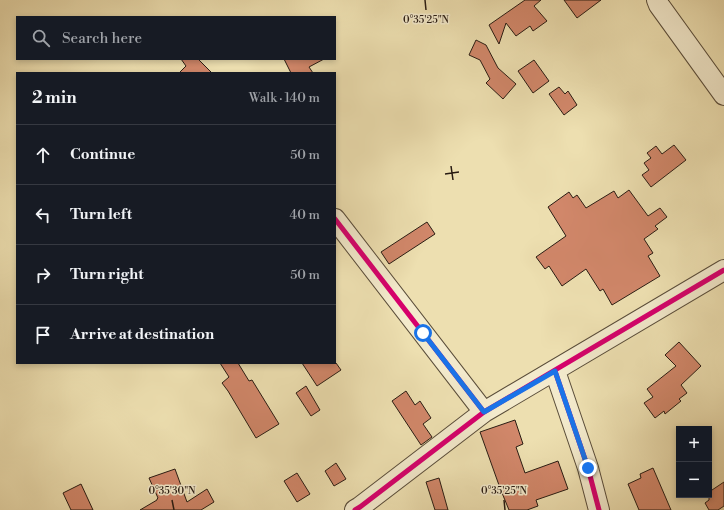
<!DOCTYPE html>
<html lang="en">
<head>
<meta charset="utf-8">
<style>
  body { margin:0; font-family:"Libre Bodoni",serif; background:#20242c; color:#f1f3f6 }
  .controls { position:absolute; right:12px; bottom:12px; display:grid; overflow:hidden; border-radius:0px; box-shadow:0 2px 6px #0003 }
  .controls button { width:36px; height:36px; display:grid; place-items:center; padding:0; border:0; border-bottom:1px solid #363941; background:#171b24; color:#f1f3f6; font:20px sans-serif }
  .stop { position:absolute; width:12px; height:12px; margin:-9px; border:3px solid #1a73e8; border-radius:50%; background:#fff }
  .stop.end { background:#1a73e8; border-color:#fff; box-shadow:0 1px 4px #0008 }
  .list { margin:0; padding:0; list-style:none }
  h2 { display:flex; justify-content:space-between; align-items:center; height:52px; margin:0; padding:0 16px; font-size:17px }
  h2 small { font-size:13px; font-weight:400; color:#9ea1a6 }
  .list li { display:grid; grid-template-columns:26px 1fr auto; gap:12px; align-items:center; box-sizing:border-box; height:60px; padding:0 16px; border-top:1px solid #363941 }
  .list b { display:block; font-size:15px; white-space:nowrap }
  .list em { font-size:13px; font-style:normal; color:#9ea1a6 }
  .icon { flex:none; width:22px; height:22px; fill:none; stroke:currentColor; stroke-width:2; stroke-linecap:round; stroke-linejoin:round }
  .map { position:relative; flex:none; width:724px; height:510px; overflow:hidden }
  .search { position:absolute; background:#171b24; box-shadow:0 2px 6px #0003; left:16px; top:16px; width:320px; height:44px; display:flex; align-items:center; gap:10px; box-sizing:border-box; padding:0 14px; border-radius:0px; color:#9ea1a6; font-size:15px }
  .panel { position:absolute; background:#171b24; box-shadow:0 2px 6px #0003; left:16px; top:72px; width:320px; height:292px; border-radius:0px }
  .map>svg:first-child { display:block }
</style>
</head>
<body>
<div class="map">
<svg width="724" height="510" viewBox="0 0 724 510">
  <rect width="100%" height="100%" fill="#eddfb0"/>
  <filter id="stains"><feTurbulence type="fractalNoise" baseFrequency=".005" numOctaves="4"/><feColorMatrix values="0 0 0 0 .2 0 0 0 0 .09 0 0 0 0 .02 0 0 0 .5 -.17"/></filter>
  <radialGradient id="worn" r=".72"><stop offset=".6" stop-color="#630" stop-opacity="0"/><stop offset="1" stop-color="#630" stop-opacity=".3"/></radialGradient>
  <path fill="#d1876a" stroke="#291c13" d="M525,0h16l-7,6 13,15 -14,10 -3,-5 -14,10 -10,-13 -7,21 -10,-19z
    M564,0h37l-24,18z
    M476,40l10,5 12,23 18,16 -13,15 -17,-16 4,-4 -10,-19 -11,-5z
    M181,59h17l14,14h-33l7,-7z
    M284,59h40l-15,8 4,6h-22z
    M534,60l15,21 -16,12 -15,-22z
    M559,87l6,7 3,-3 9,14 -13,10 -15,-21z
    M674,145l12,15 -35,27 -9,-12 7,-5 -5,-7 7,-5 -4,-5 9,-7 6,8z
    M629,190l19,26 12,-8 7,9 -12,9 3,3 -14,10 9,14 -5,3 12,20 -48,29 -9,-16 -3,2 -14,-22 -24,17 -13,-20 -4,3 -9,-12 30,-21 -18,-29 21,-15 4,6 4,-3 9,13 28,-17 4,7z
    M427,222l8,12 -46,30 -8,-12z
    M679,342l22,24 -20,19 6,8 -8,6 2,2 -16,13 -1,-3 -9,7 -11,-15 9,-6 -6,-8 29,-23 -11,-11z
    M220,363h18l11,18 3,-1 27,44 -23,14 -28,-47 -6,-8 7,-6z
    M302,363h34l5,7 -24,16z
    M306,386l14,24 -9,6 -15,-23z
    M406,391l9,14 5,-4 11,17 -8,6 9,13 -11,8 -29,-44z
    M515,420l8,24 -7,3 9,26 33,-12 10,28 -32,11 2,6 -11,4h-18l-9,-22 -20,-56z
    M336,463l10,16 -12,7 -9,-15z
    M653,468l18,42h-32l-11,-26 13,-6 -1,-4z
    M175,469l12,33 20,-13 7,13 -13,8h-61l17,-10v-1l1,-1 -9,-20z
    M297,473l13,21 -13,8 -13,-21z
    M439,478l9,32h-13l-9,-28z
    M724,482v24l-6,4h-9l-4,-7 4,-3v-8z
    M81,484l12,26h-22l-8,-17z"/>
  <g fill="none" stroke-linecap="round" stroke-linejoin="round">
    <defs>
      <path id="minor" d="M657,0l2,5 65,90
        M335,219l149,193
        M555,371l33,97 11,42
        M355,510l5,-3 124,-95 240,-142"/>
    </defs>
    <use href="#minor" stroke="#5a4d3a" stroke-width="22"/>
    <use href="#minor" stroke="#f3eacc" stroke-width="20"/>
    <defs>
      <path id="cycleway" d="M335,219l149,193
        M555,371l33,97 11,42
        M355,510l5,-3 124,-95 240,-142"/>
    </defs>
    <use href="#cycleway" stroke="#f3eacc" stroke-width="8"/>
    <use href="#cycleway" stroke="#d6006c" stroke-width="5"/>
  </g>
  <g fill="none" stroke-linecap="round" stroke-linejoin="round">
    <path stroke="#1a73e8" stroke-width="5" d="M423,333l61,79 71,-41 33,97"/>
  </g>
  <path fill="none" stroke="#291c13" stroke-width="1.5" d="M425,0l1,10M451,166l2,14M445,174l14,-2M172,500l2,10M504,500l1,10"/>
  <g font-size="10" text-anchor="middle" fill="#291c13" stroke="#f3eacc" stroke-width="3" stroke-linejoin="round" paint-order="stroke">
    <text x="426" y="23">0°35'25"N</text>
    <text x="172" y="494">0°35'30"N</text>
    <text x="504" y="494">0°35'25"N</text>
  </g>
  <rect width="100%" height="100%" filter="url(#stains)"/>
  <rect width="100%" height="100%" fill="url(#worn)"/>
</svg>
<div class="controls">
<button>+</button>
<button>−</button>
</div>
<div class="stop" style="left:423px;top:333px"></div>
<div class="stop end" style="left:588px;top:468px"></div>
<div class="search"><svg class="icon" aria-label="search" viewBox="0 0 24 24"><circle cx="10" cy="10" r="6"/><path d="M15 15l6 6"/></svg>Search here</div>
<section class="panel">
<h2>2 min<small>Walk · 140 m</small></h2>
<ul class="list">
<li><svg class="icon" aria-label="ahead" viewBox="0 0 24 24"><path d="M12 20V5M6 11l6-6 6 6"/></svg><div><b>Continue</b></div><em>50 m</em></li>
<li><svg class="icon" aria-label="left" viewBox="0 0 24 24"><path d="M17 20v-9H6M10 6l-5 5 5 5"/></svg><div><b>Turn left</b></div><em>40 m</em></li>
<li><svg class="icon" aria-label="right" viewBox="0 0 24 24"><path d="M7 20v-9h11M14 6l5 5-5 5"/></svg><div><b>Turn right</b></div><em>50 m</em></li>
<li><svg class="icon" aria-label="arrive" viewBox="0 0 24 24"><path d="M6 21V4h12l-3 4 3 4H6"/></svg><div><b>Arrive at destination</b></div></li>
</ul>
</section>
</div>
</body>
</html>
